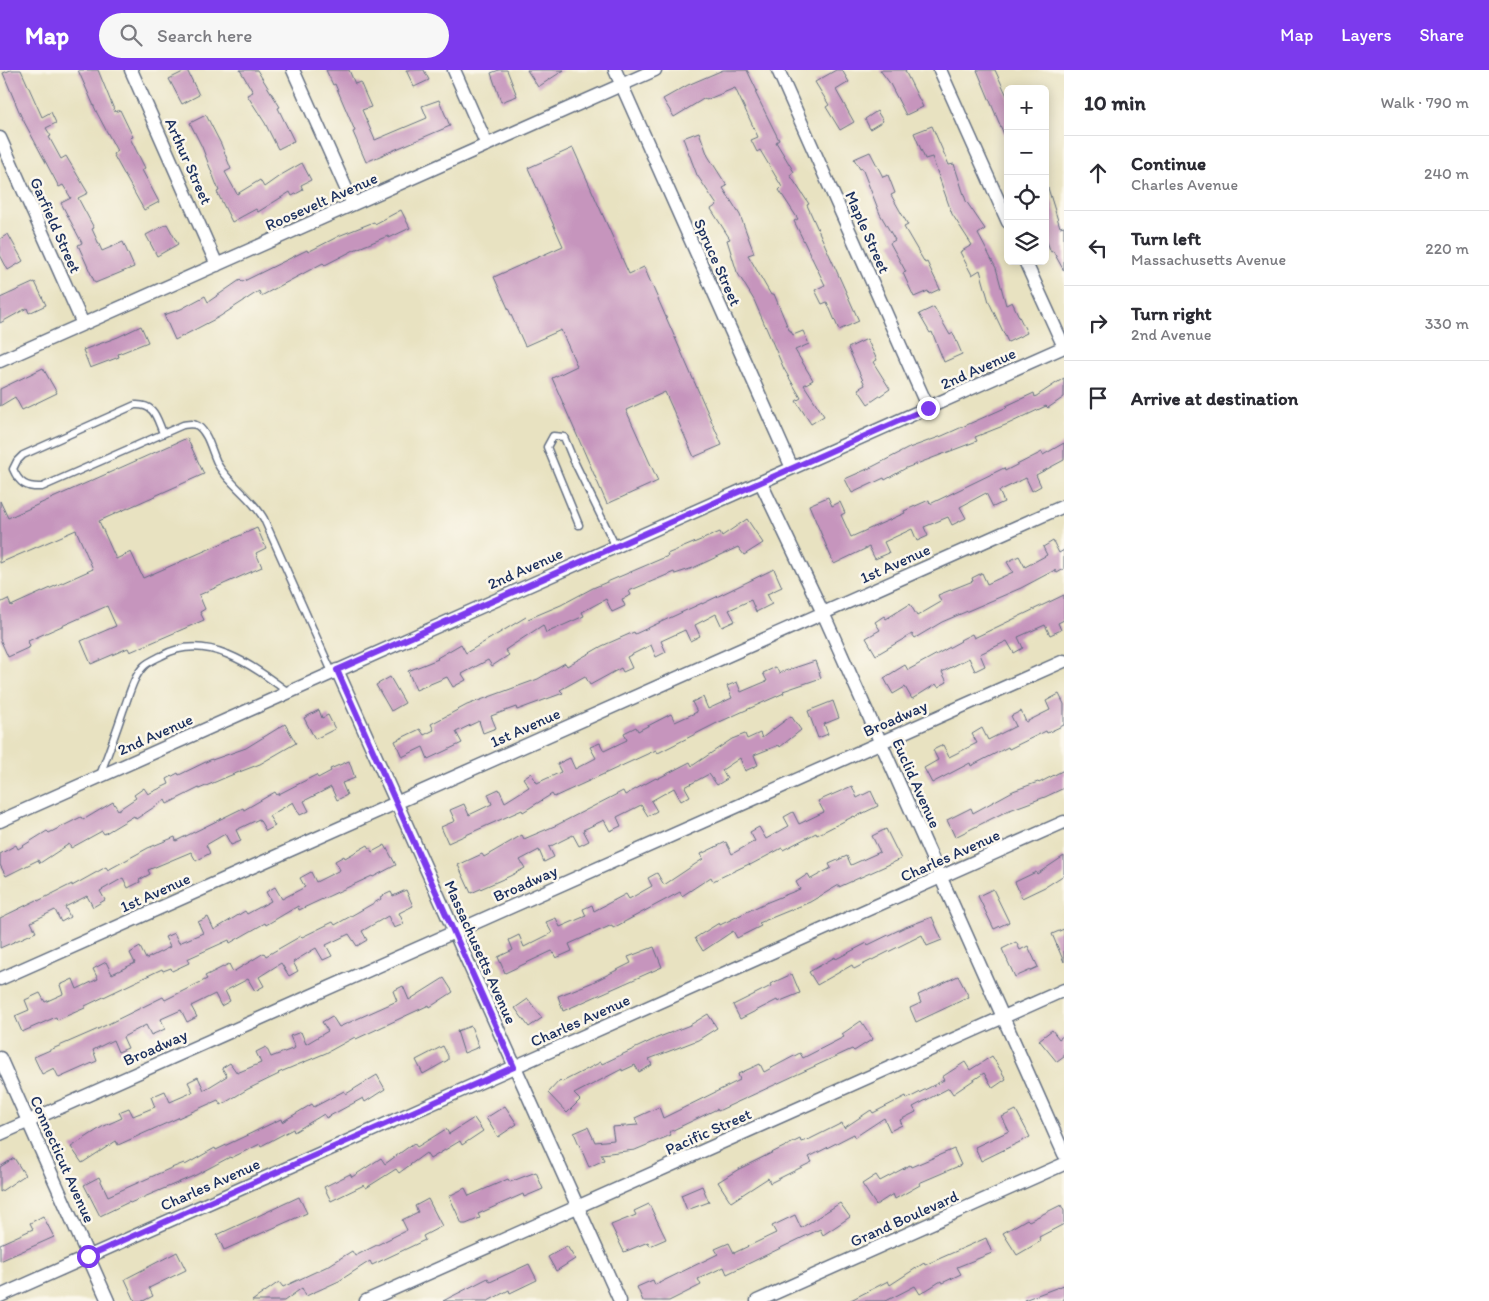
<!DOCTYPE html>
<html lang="en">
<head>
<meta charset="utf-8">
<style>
  body { margin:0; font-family:Itim,sans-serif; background:#f7f7f7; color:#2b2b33 }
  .controls { position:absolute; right:15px; top:15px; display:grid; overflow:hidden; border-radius:8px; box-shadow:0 2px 12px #0003 }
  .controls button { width:45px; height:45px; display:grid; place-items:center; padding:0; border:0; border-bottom:1px solid #e1e1e2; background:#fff; color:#2b2b33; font:25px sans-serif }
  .stop { position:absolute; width:15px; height:15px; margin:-11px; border:4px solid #7c3aed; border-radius:50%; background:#fff }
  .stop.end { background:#7c3aed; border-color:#fff; box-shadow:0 1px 5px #0008 }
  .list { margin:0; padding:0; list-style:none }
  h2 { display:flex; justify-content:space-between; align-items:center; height:65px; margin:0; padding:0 20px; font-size:21px }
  h2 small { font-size:16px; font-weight:400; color:#7c7c81 }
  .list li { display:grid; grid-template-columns:32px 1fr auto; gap:15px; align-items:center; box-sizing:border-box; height:75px; padding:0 20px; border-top:1px solid #e1e1e2 }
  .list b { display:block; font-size:19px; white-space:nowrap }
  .list p { margin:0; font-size:16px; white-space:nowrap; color:#7c7c81 }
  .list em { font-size:16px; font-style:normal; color:#7c7c81 }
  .icon { flex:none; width:28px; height:28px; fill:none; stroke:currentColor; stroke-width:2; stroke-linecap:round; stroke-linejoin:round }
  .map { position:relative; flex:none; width:1064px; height:1231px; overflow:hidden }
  header { display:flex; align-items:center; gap:30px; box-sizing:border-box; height:70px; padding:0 25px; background:#7c3aed; color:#fff }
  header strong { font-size:24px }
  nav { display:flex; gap:28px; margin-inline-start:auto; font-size:18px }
  .search { width:350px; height:45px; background:#f7f7f7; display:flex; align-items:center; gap:12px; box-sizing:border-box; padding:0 18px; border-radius:28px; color:#7c7c81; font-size:19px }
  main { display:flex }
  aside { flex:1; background:#fff }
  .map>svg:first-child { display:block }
</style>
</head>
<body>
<header>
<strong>Map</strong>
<div class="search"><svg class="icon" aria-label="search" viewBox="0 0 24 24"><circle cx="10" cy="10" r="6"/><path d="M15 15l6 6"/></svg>Search here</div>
<nav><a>Map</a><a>Layers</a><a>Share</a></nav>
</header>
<main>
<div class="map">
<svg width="1064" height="1231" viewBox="0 0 1064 1231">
  <rect width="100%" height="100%" fill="#fbf7ec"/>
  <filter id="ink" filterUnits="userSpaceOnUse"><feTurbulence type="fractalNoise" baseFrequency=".02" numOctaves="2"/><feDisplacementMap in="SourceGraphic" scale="10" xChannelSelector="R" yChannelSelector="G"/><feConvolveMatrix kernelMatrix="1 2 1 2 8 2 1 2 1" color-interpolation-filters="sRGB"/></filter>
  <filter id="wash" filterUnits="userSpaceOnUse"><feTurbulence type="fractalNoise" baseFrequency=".0096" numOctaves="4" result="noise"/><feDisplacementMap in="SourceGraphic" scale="20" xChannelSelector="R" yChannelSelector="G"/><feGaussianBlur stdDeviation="1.12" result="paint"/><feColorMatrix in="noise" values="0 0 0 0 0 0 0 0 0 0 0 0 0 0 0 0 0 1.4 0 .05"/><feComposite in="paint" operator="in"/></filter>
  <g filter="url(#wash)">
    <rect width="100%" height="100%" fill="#e8e2c1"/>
    <g id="blocks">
      <path fill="#c695bd" d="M11,0h10l21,47 9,-5 5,11 -10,5 5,8 -2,1 12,22 5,-3 22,37 -10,5 16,30 -2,1 10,22 21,-9 11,25 -39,16 -17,-38 4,-2 -21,-40 10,-5 -8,-13 -4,2 -38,-71 -18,-43z
        M78,0h20l17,42 5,-2 13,27 -3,1 15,30 -3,2 17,32 -15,8 -31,-56 4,-3 -20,-38z
        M187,0l12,25 -17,9 -13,-25z
        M240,0h17l23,37 -2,1 16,33 -16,8 -13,-26 -18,-28 6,-3z
        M326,0h23l6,14 5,-2 11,25 -9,3 13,30 52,-22 -5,-12 17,-6 11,26 -84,36 -13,-30 2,-1 -20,-47 -2,1z
        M406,0h18l5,10 -15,7z
        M499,0h8l10,26 -16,6 -10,-29z
        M527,0h37l-26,17z
        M723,0h24l10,21 -2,1 24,48 -3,2 18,30 -4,3 19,29 -2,1 52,116 -20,9 -12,-28 -5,2 -7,-14 10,-5 -31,-64 4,-2 -19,-29 3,-3 -22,-37 -3,2 -6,-12 7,-3 -23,-49 -29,12 -1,-2 -31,19 -11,-18 25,-14z
        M836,0h6l7,12 -13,8 18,32 -14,8 -14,-23 3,-2 -14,-23z
        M880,0h27l-2,1 18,36 -17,8 -17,-33z
        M977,0h18l13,28v46z
        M877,41l6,10 -13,8 -5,-10z
        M206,45l15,29 10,25 -6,3 12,22 23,-14 4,7 17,-12 21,-12 9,17 -10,5 2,5 -11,6 -2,-4 -32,20 -2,-3 -24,13 -15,-30 2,-1 -17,-44 -12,-24z
        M932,56l17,39 5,-1 12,37 19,28 -7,5 18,34 10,37 6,-3 15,31 -19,9 -19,-40 -9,-32 -8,5 -12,-23 12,-7 -20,-31 -20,-57 -7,2 -11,-26z
        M699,62l9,24 19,30 -4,2 17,27 14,38 -6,2 23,40 3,-1 15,36h1l3,5 10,-4 6,13 -14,6 18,30 -9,5 20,31 -13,8 -15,-23 5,-3 -17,-29 -30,-69 -17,-28 -10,-32 3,-1 -19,-30 6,-4 -20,-30 -14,-37z
        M573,78l56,126 15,-7 78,178 -28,12 -29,-65 -39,18 32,71 -51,23 -55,-126 25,-12 -16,-36 -36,16 -31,-69 69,-31 -35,-78z
        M870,82l13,25 5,-2 7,18 -4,2 17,30 -4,2 21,36 2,-1 13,27 -11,5 -1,-3 -14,6 -11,-24 3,-1 -16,-29 5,-3 -15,-26 -18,-46 -2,1 -6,-10z
        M1045,118h3l12,39 4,-1v45l-11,-20 -2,1 -6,-15z
        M401,140l9,18 -21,10 -1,-2 -34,14 -29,15 -2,-2 -62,33 -2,-5 -40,26 -44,23 -11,-25 17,-6 24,-13 3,6 32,-22 2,2 65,-32 1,2 33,-17 33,-13 1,2z
        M167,154l11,20 -21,12 -11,-21z
        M8,164l15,27 -15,9 -8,-15v-16z
        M35,212l11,23 -17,8 -2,-5 -27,15v-25z
        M934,237l16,28 3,-2 9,21 -18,8 -12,-30 -2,1 -11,-19z
        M141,256l7,16 -30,12 1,3 -29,11 -7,-18 35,-13z
        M867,269l10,21 -4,2 17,27 -22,15 -10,-15 7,-4 -17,-37z
        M43,298l14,25 -35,17 -7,-13 -15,9v-17z
        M1064,308v19l-16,11 -2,-2 -38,18 -33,13 2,4 -71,27 -21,12 -1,-2 -32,15 -7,-14 27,-12 37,-19 33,-12 65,-29 -1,-1 28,-13 1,4z
        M187,368l17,36 -105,47 17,38 15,-7 12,26 114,-50 9,20 -10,5 6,14 -63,28 6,14 -5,3 4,8 -74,32 -2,-4 -37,16 -10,-23 35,-15 -9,-20 -79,35 2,6 -22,10 -8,-18v-36l8,-4 3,7 82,-37 -17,-39 -76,33v-62l8,17z
        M1064,373v17l-28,15 5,11 -9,5 -6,-13 -27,13 5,11 -11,5 -7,-14 -26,14 6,11 -14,7 -4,-8 -24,10 4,9 -11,5 -5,-12 -28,13 5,11 -14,6 -6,-12 -35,17 -25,-59 19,-8 4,9 8,-4 5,11 -4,2 10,22 54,-24 -1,-2 25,-11 1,4 74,-36 1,3 37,-19 1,3z
        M747,449l16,24 -19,12 -6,-8 -45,21 -18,6 -1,-2 -45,19 2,4 -9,4 3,7 -13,6 -6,-13 -24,13 2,4 -38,17 -3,-8 -38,25 4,5 -17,11 -4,-6 -26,14 4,6 -13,7 -6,-10 -31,13 -8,-19 30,-12 -1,-1 24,-14 5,9 60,-36 2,2 33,-14 32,-17 75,-32 -1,-2 53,-22 2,4z
        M1053,471l6,12 5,-3v19l-7,4 -2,-3 -34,18 -79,34 -27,16 -3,-4 -36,21 -10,-17 14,-8 -5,-8 9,-6 2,3 24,-15 7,12 24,-14 -3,-7 35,-14 -1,-3 10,-5 5,11 26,-12 -6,-10 12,-6 6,11 22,-12 -4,-8z
        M774,499l8,18 -15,7 5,10 -16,8 -5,-12 -22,10 6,11 -13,6 -6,-13 -21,11 5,11 -10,5 -5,-11 -24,11 5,11 -10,5 -5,-12 -24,12 5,11 -9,4 -2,-4 -31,17 -5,-9 -25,14 3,3 -46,17 -1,-3 -25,9 5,12 -13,5 -4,-12 -23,11 6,11 -34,16 -5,-12 -21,10 -7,-16 25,-12 4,6 10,-5 -3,-6 36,-19 71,-26 27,-16 2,3 35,-20 32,-14 1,2 67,-31v1z
        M1064,525v25l-6,3 3,7 -11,5 -5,-10 -27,12 5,11 -9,5 -7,-12 -27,13 5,12 -10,5 -6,-13 -27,14 5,10 -9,5 -2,-3 -24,15 -7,-12 -12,7 -9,-16 21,-13 3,5 53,-29 -1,-1 12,-6 2,4z
        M815,591l6,17 -38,13 1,2 -69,31 -57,29 -2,-3 -102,47 -2,-3 -29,18 -1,-2 -74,33 -7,-16 14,-6 -5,-11 14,-6 5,11 23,-11 -4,-10 11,-5 6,13 24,-15 -6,-9 8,-5 6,10 24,-11 -4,-8 13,-6 5,11 21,-11 -6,-11 10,-4 4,8 23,-11 -3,-7 12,-6 2,4 33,-17 4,8 22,-10 -5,-10 11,-5 5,12 24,-11 -5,-12 10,-4 4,10 26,-11 -4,-8 13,-6 3,6z
        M390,607l15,26 -14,8 -15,-26z
        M1059,624l5,10v21l-17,8 -1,-2 -37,18 -1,-2 -37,19 -1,-3 -38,20 -8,-15 14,-8 -5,-10 10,-5 6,12 28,-14 -5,-9 10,-6 6,12 28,-14 -5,-10 10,-5 5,11 24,-12 -4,-9z
        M833,631l6,17 -15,6 4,10 -10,4 -10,-27z
        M319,640l3,8 6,-3 7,14 -20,10 -11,-21z
        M791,646l10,14 -21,17 -1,-2 -25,10 4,10 -13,6 -5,-13 -18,12 5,9 -10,6 -8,-11 -24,13 5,9 -9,5 -7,-13 -23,13 6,10 -9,5 -7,-11 -24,12 4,9 -11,5 -6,-11 -21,10 6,11 -10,5 -6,-11 -24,12 5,10 -10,5 -5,-12 -19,10 5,8 -15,8 -39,17 -13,-28 24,-11 2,3 38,-22 2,4 33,-14 66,-34 2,4 31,-17 1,1 33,-17 2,4 40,-27 13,-5 2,5 13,-6 2,5z
        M285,654l11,19 -36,21 -31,12 -30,13v-1l-32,16 -2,-4 -29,19 -2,-3 -30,18 -2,-3 -31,17 -2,-4 -29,19 -2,-3 -32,16 -6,-11v-11l16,-9 2,4 29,-18 2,2 32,-16 2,3 30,-18 5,8 18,-12 -2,-3 10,-7 4,6 21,-10 -2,-5 11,-6 1,2 33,-16v1l34,-12z
        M349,691l6,17 -13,5 5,12 -10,5 -6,-13 -27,14 5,10 -9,4 -7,-13 -24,14 6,10 -9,5 -7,-12 -23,11 5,11 -10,4 -6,-11 -19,11 4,8 -14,8 -5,-9 -43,18 2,4 -11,6 1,2 -12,6 -5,-10 -23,13 5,9 -12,7 -6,-11 -22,11 5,10 -9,5 -6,-12 -24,12 5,10 -36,16v-30l37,-18 1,1 34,-17v2l34,-19 2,3 40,-22 27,-11 1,4 67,-33 1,2 31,-18 2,3 39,-20 2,3 13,-7 -1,-2z
        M1064,700v18l-19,9 -38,14 -52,26 -8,-17 24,-12 2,5 40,-22 25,-9 1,1z
        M852,716l5,12 14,-7 7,15 -23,11 -1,-1 -37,19 -1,-2 -33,17 -1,-2 -32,17 -1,-1 -36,17 -2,-4 -29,19 -2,-4 -67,36 -1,-3 -43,19 3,7 -16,7 -4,-7 -47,22 -7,-16 15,-7 -4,-10 10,-5 5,12 28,-14 -6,-11 10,-4 4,9 26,-11 -3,-7 9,-4 2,6 32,-17 3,5 23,-13 -4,-8 9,-5 7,12 39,-26 -2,-5 25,-12 6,12 23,-13 -5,-9 9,-5 7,12 23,-13 -5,-9 9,-5 6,12 25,-12 -6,-11z
        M886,759l15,30 -62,28v-2l-29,17 -51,21 2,3 -24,12 -4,-7 -30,20 -8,-13 24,-15 1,2 43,-21 37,-15 -4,-7 12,-8 3,5 20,-11 -2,-4 18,-8 4,9 29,-13 -8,-16z
        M368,775l4,7 13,-7 11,20 -23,12 -1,-1 -73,34 -1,-4 -32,19 -1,-2 -35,20 -1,-3 -42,19 2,4 -17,8 -1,-3 -8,3 -1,-2 -77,37v2l-28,12 -1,-3 -34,15 -7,-16 14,-6 -4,-10 15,-7 5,9 18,-8 -3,-9 13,-6 4,10 21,-10 -5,-10 13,-7 6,12 23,-11 -5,-10 10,-6 6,12 24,-12 -5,-10 9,-4 5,10 24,-10 -5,-11 10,-5 6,13 31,-19 2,3 24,-13 -5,-9 9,-5 7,12 23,-12 -5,-9 11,-6 5,10 24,-12 -5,-9 9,-5 1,2z
        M1064,786v19l-17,11 -25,12 -7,-16 21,-10 1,2z
        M993,819l16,33 -15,7 -16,-33z
        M406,820l7,16 -14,7 5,11 -10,4 -6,-12 -26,15 5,9 -10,6 -8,-12 -23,11 6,11 -9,4 -7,-12 -23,14 5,9 -9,5 -8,-13 -22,14 5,9 -9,5 -7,-12 -23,12 5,10 -9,5 -6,-12 -24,12 6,11 -10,5 -6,-12 -20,9 4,10 -14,6 -5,-10 -23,12 5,11 -10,4 -5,-12 -20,10 4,11 -38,17 -5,-10 -12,6 -8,-17 62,-27 67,-33 2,3 42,-21 -2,-3 24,-12 4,8 31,-19 2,3 35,-20 1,1 31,-15 2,3 46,-26 -1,-2 11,-5 2,4z
        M932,847l10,23 -15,6 -5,-11 -68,34 -2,-4 -35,20 -8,-13 26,-15 1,2 31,-16 1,2 35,-17z
        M1064,859v33l-12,-28z
        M1016,872l4,8 8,-4 10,21 -23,10 -13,-28z
        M654,877l8,20 -99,44 -5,-15 33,-13 40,-20 -3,-6z
        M792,904l8,19 -22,9 -1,-2 -37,19 -7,-14 38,-19 -1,-2z
        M958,906l11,21 -53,25 -6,-14 11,-5 -3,-8z
        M444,908l9,14 -23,15 -1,-2 -73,34 -1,-2 -29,16 -48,20 1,1 -31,15 -27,16 -3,-5 -100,45 -2,-4 -34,22 -11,-16 31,-20 20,-9 -3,-6 10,-4 4,8 22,-9 -4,-10 14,-6 5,11 23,-10 -5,-10 10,-5 6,13 23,-14 -5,-8 8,-5 7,10 24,-10 -5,-11 10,-5 5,10 24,-9 -5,-12 11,-4 5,12 22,-13 -6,-9 10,-6 7,11 58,-26 -4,-10 10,-5 6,14z
        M528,929l14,19 -13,9 -14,-19z
        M708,944l9,14 -19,12 -49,19 3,6 -13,7 -4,-7 -13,6v-2l-48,25 6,6 -13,13 -19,-20 12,-13 2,2 39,-20 1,2 55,-26 33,-13z
        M861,951l12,18 -19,12 -2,-2 -134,62 -1,-2 -48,23 2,3 -36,15 -34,4 3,6 -15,7 -15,-34 14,-6 7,15 19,-2 -2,-13 26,-2 -3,-7 24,-11 4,11 77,-38 -2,-6 22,-10 4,8 36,-19 3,5 41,-21 -2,-3z
        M471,956l8,21 -15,6 -7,-22z
        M1052,960l7,9 5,-4v22l-7,5 -18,-22z
        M443,976l5,10v4l-25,14 -7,-14z
        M992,986l14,23 -13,9 -9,-15 -31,21 -4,-6 -36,19 3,5 -16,8 2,5 -12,6 -6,-13 -29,19 -1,-3 -45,23 3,5 -42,21 -2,-5 -37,24 -13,-20 21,-13 61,-30 1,3 9,-3 32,-16 2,5 27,-18 2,3 33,-17 1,3 37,-19 -2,-3 23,-15 5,8z
        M377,1005l8,14 -20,13 -2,-4 -37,20 -2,-4 -30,18 -1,-3 -32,17 -1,-2 -29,14 -1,-1 -34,18 -66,28 -1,-1 -29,14 -16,-31 15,-8 9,19 61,-27 15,-6 1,2 30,-17 1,2 65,-31 1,3 30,-18 2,3 30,-16 2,3z
        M505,1036l12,18 -19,13 -12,-19z
        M1016,1040l14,27 -49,24 -6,-14 34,-16 -7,-14z
        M474,1048l9,13 -21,14 -2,-4 -30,18 -4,-6 -27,20 -3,-4 -30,19 -2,-3 -33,16 -7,-14 26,-13 2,3 29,-19 4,6 29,-21 3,4 29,-18 3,5z
        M954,1079l7,16 -42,18 1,2 -25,14 -2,-5 -17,11 -14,-21 14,-9 4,6 30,-16 1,2z
        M14,1088l11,17 -25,17v-25z
        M536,1102l7,17 -19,8 -1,-3 -45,20 2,4 -14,6h-4l-13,-28 16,-8 4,8 39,-17 2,3z
        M702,1116l7,16 -22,8 -6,-15z
        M299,1127l8,16 -83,37 -7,-15z
        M428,1129l14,27 -19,10 2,4 -53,25 -2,-4 -31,20 -33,15 -4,-8 -18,13h-32l27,-19 4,5 45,-21 24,-15 3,5 52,-26 -5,-10 16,-8 -3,-6z
        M840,1133l10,14 -27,18 -3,-6 -93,45 -3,-7 -26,12 3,6 -32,16h-26l-6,-14 16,-7 2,5 63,-31 -3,-5 14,-6 5,10 42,-20 -4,-7 23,-11 6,13z
        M649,1134l17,35 -16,7 -2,-4 -24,10 -13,-27 25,-10 -2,-4z
        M1061,1135l3,6v13l-25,13 2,4 -24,14 -14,-22 24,-14 2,2z
        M43,1146l11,21 -54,24v-17l33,-15 -3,-6z
        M986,1168l6,15 -35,14 4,7 -19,9 -1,-2 -21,13 -5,-8 -29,15h-37l39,-20 2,4 34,-22 1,2z
        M567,1176l8,13 -19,12 -8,-14z
        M177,1182l9,18 -37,18 4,8 -10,5h-8l-10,-22z
        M529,1194l8,16 -27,13 -1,-3 -21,11h-45l45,-23 2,4z
        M1064,1215v16h-40v-1z"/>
    </g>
  </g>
  <g filter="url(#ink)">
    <use href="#blocks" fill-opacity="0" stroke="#636e81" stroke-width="1"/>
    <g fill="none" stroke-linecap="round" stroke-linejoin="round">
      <defs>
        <path id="service" d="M163,363c-7,-16 -8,-29 -28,-28l-112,50 -6,6 -4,8c6,14 13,19 29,18l141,-62c6,-1 10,-2 15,1 12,9 14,30 22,42 13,19 33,31 44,51l68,153
          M579,455l-32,-78 6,-11 11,1 9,22 42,86
          M100,705c8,-21 16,-43 23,-64 6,-15 10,-34 21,-45 4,-4 11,-7 17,-10 45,-25 91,9 127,36"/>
        <path id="minor" d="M131,0l86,195
          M293,0l60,134
          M454,0l33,75
          M615,0l177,398
          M778,0l150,338
          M940,0l68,152
          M0,68l83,186
          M1025,191l39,86
          M0,291l655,-291
          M761,413l62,130 241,541
          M337,600l283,631
          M0,751c354,-159 709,-316 1064,-474
          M0,909l1064,-473
          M0,988l108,243
          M0,1064l1064,-473
          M0,1226l1064,-474
          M366,1231l698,-311
          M757,1231l307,-137"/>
      </defs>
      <use href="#service" stroke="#636e81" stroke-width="9"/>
      <use href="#minor" stroke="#636e81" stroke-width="15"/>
      <use href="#service" stroke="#fff" stroke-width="6"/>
      <use href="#minor" stroke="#fff" stroke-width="12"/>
    </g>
  </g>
  <g fill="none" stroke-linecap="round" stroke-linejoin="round" filter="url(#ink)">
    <path stroke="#7c3aed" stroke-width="6" d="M88,1186l426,-189 -177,-397 591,-262"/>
  </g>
  <g text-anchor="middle" stroke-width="5" stroke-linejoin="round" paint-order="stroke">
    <g font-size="16" fill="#1b2f5e" stroke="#fbf7ec">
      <text transform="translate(189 91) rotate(66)" y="6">Arthur Street</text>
      <text transform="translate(321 131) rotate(-24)" y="6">Roosevelt Avenue</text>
      <text transform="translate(56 155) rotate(66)" y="6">Garfield Street</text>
      <text transform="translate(868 162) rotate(66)" y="6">Maple Street</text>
      <text transform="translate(718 192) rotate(66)" y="6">Spruce Street</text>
      <text transform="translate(978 298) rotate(-24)" y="6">2nd Avenue</text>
      <text transform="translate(895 493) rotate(-24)" y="6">1st Avenue</text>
      <text transform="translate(525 498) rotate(-24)" y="6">2nd Avenue</text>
      <text transform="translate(895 648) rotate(-24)" y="6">Broadway</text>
      <text transform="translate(525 657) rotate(-24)" y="6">1st Avenue</text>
      <text transform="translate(155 664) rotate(-24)" y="6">2nd Avenue</text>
      <text transform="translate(917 713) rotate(66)" y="6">Euclid Avenue</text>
      <text transform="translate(950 785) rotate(-24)" y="6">Charles Avenue</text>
      <text transform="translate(525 813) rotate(-24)" y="6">Broadway</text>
      <text transform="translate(155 822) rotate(-24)" y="6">1st Avenue</text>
      <text transform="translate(481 882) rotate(66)" y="6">Massachusetts Avenue</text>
      <text transform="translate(580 950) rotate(-24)" y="6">Charles Avenue</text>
      <text transform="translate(155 977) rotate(-24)" y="6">Broadway</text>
      <text transform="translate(708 1061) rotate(-24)" y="6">Pacific Street</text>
      <text transform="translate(63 1089) rotate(66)" y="6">Connecticut Avenue</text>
      <text transform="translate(210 1114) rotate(-24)" y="6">Charles Avenue</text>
      <text transform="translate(904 1148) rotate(-24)" y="6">Grand Boulevard</text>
    </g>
  </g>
</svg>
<div class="controls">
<button>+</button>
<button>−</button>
<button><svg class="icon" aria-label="locate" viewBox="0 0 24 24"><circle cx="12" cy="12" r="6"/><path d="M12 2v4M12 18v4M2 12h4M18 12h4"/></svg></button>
<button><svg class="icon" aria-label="layers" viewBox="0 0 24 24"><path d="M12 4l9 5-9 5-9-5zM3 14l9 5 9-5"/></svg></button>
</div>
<div class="stop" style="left:88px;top:1186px"></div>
<div class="stop end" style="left:928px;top:338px"></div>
</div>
<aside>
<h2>10 min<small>Walk · 790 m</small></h2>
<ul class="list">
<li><svg class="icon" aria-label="ahead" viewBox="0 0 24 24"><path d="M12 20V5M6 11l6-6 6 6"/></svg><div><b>Continue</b><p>Charles Avenue</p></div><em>240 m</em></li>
<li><svg class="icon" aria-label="left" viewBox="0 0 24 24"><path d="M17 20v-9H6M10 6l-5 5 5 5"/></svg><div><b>Turn left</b><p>Massachusetts Avenue</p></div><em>220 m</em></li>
<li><svg class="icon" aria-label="right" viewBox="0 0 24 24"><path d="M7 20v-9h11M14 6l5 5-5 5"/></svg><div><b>Turn right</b><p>2nd Avenue</p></div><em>330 m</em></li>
<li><svg class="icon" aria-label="arrive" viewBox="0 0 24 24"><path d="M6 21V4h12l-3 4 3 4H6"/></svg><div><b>Arrive at destination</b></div></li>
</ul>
</aside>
</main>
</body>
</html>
